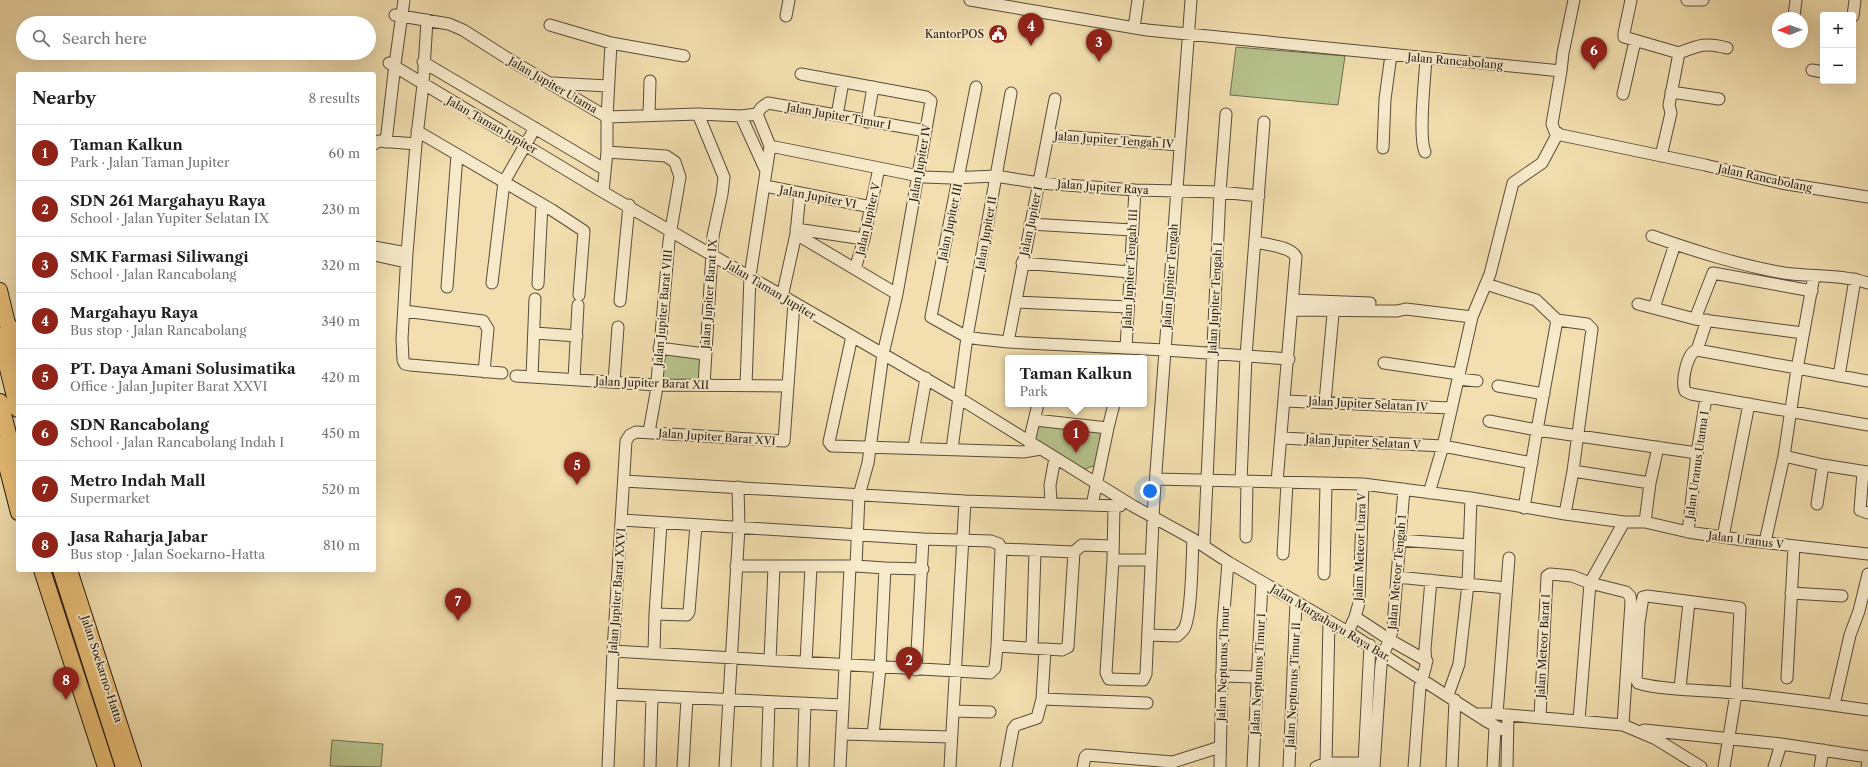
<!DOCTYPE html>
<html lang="en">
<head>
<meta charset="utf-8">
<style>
  body { margin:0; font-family:"Libre Caslon Text",serif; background:#f6f6f6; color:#202124 }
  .controls { position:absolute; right:12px; top:12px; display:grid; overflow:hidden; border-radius:4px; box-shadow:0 4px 16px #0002 }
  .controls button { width:36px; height:36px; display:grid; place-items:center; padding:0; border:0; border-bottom:1px solid #e0e0e0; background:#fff; color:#202124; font:20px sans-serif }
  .compass { position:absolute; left:1772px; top:12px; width:36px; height:36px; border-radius:50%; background:#fff; box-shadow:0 4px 16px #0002; rotate:269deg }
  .you { position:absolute; left:1150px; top:491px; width:14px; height:14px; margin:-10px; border:3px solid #fff; border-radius:50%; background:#1a73e8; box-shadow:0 0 0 6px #1a73e833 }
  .badge { display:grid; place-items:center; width:26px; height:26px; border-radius:50%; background:#8f2418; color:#fff; font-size:13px; font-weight:700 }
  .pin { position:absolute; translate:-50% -33px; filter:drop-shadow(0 1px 2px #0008) }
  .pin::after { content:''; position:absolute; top:21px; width:14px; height:12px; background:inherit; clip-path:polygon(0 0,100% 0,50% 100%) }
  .popup { position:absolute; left:1005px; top:355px; width:142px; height:52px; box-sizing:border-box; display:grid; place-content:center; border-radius:4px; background:#fff; filter:drop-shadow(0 1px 3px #0005); font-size:13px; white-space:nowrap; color:#757577 }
  .popup b { font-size:15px; color:#202124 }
  .popup::after { content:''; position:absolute; left:50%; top:100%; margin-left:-8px; border:8px solid transparent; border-top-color:#fff }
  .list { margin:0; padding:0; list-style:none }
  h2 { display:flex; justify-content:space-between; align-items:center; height:52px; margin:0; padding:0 16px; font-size:17px }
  h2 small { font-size:13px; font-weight:400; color:#757577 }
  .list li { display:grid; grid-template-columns:26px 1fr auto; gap:12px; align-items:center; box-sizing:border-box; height:56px; padding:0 16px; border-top:1px solid #e0e0e0 }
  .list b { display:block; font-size:15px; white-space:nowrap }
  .list p { margin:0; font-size:13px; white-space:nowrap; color:#757577 }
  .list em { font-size:13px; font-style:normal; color:#757577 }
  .icon { flex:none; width:22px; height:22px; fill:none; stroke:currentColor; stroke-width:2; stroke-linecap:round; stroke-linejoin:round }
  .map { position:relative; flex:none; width:1868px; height:767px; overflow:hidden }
  .search { position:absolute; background:#fff; box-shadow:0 4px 16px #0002; left:16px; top:16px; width:360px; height:44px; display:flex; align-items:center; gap:10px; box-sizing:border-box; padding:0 14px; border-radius:22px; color:#757577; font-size:15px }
  .panel { position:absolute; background:#fff; box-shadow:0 4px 16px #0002; left:16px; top:72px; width:360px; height:500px; border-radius:4px }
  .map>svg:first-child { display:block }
</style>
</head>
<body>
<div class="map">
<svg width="1868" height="767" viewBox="0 0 1868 767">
  <rect width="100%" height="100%" fill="#f2deae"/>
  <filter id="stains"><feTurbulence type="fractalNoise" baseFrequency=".005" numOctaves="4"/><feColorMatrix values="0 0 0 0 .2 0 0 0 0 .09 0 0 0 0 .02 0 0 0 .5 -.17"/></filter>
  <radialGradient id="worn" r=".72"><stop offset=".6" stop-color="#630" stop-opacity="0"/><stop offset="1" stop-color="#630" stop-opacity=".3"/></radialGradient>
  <path fill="#b7c28c" stroke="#6e6e50" d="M1236,47l109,9 -7,49 -108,-10z
    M663,353l40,3 -1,26h-41z
    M1037,425l64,6 -5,34 -14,5 -48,-29z
    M332,740l51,4 -2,23 -51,-1z"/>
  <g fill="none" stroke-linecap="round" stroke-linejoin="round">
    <defs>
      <path id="minor" d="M970,0l177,30 414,41 -9,53 3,8 6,3 144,30 76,18 87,14
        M1631,0l-7,33v4l55,16 -10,52 2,8 -10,43
        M1687,0h16
        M395,15l54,9 14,6 44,28 100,59 91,-3 43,2 16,-2
        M786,16l3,-16
        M1794,16l2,-16
        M1853,16l2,-16
        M427,20l-4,65 -7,59 -9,109 -5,86 1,21 2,4 5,1 92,8
        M550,25l61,18 73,13
        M1134,28l4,-28
        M1679,53c20,-8 27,-11 48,-5
        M423,62l181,107
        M389,63l214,129 356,206 174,108 60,33 35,23 120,70 138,89 21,11
        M1812,70l11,2
        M1561,71l2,-18 11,-53
        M801,74l125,23 5,4 -34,193 -14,60 -15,109 -9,32 -3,71
        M552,83l56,3
        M976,87l-45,230 36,20 13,2 28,3 157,8 124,9
        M1671,92l48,7
        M1623,94l12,-53
        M698,114l26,63 -2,17 -9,42 -9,149
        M757,114l4,-6 7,-5 158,28
        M649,115l1,-34
        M837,115l6,-33
        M741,116l25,55
        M867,122l6,-35
        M417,131l135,79 32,21 -5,64
        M1048,135l132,10
        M386,142l9,-78 9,-64
        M374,144l5,-3 37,3
        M770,146l154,31 27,1 45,-2 43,7 96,7 85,2 39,4
        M1383,148l2,-49 6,-44
        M607,152l59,4 9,6 5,15 -11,64 -13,152 -7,39
        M1425,152c-7,-15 0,-74 1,-94
        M765,186l106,21
        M603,192l4,-40v-35l4,-74
        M1030,224l102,6
        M796,229l68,10
        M796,234l101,60
        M1652,236c43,15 86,29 132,37 28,4 57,1 84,10
        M1256,242c11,3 35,4 40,15l-19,225
        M374,247l33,6
        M374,255l32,7
        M1022,263l108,9
        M855,269l9,-30 15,-71
        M492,283l12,-101 31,-54
        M538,284l4,-80
        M1486,284l50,16 21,20 30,4 5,5 -19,142 -8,43
        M447,287l10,-132
        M782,297l14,-63 4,-41
        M1293,300l77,3
        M620,301l9,-96
        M1016,302l112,5
        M1638,304l57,15 108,14
        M1654,308l21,-64
        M1292,310l105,1 9,-2 66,8
        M404,311l79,10 5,8 -4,43
        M1695,319l18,-46 99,18
        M535,333l42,3
        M852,336l-23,106 3,4 191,6 18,-3
        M1008,342l47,-243
        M659,348l46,6
        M1126,348l9,-158
        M1697,350c-10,2 -16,32 -12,41l6,3 177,31
        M1697,350l171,31
        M1697,350l10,-30
        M1384,363l75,11
        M516,376l141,9 131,1
        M1839,376l16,-97
        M532,377l3,-78
        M574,379l4,-74
        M1458,379l19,2
        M614,382l4,-55
        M746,385l4,-109 20,-130 -13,-32
        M1498,386l46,8
        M1285,401l166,7
        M1325,402l9,-99
        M1035,420l73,8 -16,77
        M1489,421l48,9 20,-110
        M1108,428l6,-24
        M1282,438l161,8 89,17
        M1029,442l9,-38
        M914,447l12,-69
        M952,449l15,-112 44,-244
        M1784,456l39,9 45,7
        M1573,471l77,12
        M1863,472l-3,38 8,3
        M1156,479l207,5 108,14 94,16 59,8h21l43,10 55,8 125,14
        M624,481l341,20 155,5
        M1241,482l5,-126 18,-234
        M1429,493l14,-47 29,-129 18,-43 23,-91 29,-20 16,-30
        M1051,504l-1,-19 5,-27
        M1817,504l6,-39
        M1114,506l-1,54 -7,113 3,6 34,1 3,-6 8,-175 37,-499
        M1524,508l13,-78 160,23
        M622,520l301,19 68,2 8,3 2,5 73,3
        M1645,522l5,-39 8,-36
        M661,523l-6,91 32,1 2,-3 7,-87
        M1688,532l9,-79 9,-55
        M1246,537l1,-56
        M1723,537l26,-133
        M1399,540l70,5
        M1765,542l19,-86 13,-87 17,-93
        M1204,546l16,-354 6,-78
        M1283,554l4,-71
        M1113,560h38
        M736,566h120l29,2 -5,100 -7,67
        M885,568l38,1
        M1324,574l2,-90
        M1397,577l109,11
        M1791,593l51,3
        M1355,617l35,23 37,21
        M1348,632l7,-15 4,-14 4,-119
        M1148,635l29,1c2,-2 5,-4 7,-7 8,-13 8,-72 9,-90
        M997,646l4,-97
        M1032,648l3,-97
        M1045,649l-3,50 105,4
        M613,651l377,22 5,-5 2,-22 65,4 6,-3 6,-95 8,-7 31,1
        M654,653l1,-39
        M770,660l4,-93
        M806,662l5,-95
        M916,670l7,-131
        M1221,676l36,1
        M1787,678l7,-132
        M1680,688l9,-86
        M611,694l232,11
        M1448,695l11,-31 9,-80 3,-86
        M1834,705l16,-70 9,-24 9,-37
        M953,711l37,1
        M1478,714h19l126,11 33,14 45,28
        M1497,714l12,-156
        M1540,717l7,-141 3,-2 22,2 18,7 36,9 4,4 1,6 -8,123
        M1579,720l11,-137 34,-61
        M1644,730l137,14 87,13
        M842,734l109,3
        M1326,763l3,-142
        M1364,763l6,-118
        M608,767l5,-116 13,-210 4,-6 6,-3 148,9 10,-138
        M650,767l2,-71
        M683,767l4,-69
        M725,767l14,-240 -1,-40
        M767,767l2,-65
        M803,767l2,-64
        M840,767l10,-200
        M950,767l15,-266
        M1006,767l7,-38 3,-4 21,-7 5,-19
        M1083,767l2,-10 2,-2 86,7 47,-15
        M1220,767l3,-143 5,-62
        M1253,767l9,-185
        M1289,767l7,-165
        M1316,767l10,-4h45
        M1374,767l7,-102c2,-14 10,-25 12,-39l11,-137
        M1414,767l6,-80 6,-22 -1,-16 6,-69
        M1452,767l3,-67
        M1493,767l2,-41
        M1507,767l1,-52
        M1724,767l12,-73 4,-86 -93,-12 -4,1 -4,26 -3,56 2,4c22,7 60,7 85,9 48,5 97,11 145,18
        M1774,767l7,-23
        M1820,767l3,-17
        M1867,767l1,-6"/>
      <path id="major" d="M0,290l18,75
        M0,443l18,70
        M70,570l64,197"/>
      <path id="highway" d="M0,313l9,13
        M0,336l18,73
        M0,402l18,72
        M42,570l64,197
        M61,570l63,197"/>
    </defs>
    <use href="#minor" stroke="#584c3a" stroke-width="13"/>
    <use href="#major" stroke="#251b13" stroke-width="16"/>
    <use href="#highway" stroke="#251b13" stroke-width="18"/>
    <use href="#minor" stroke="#f7eaca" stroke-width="11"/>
    <use href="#major" stroke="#e9bf77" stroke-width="14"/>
    <use href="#highway" stroke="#e9bf77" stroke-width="16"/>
  </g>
  <defs>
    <symbol id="civic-disc" viewBox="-11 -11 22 22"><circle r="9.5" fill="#8f2418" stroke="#f7eaca"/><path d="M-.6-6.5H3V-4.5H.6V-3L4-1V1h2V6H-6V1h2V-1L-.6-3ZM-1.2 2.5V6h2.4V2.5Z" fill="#fff"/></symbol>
  </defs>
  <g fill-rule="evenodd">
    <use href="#civic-disc" x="987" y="23" width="22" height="22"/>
  </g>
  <g text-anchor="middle" stroke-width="4" stroke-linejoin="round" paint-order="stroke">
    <g font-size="11" fill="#251b13" stroke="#f7eaca" text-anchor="end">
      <text x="984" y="38">KantorPOS</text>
    </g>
    <g font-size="11" fill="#251b13" stroke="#f7eaca">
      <text transform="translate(1455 61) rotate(5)" y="4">Jalan Rancabolang</text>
      <text transform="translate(553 85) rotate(30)" y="4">Jalan Jupiter Utama</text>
      <text transform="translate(839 116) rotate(10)" y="4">Jalan Jupiter Timur I</text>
      <text transform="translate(492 125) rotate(30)" y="4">Jalan Taman Jupiter</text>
      <text transform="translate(1114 140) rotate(4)" y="4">Jalan Jupiter Tengah IV</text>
      <text transform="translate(920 163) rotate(-80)" y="4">Jalan Jupiter IV</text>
      <text transform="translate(1765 178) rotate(12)" y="4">Jalan Rancabolang</text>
      <text transform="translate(1103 187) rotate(4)" y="4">Jalan Jupiter Raya</text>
      <text transform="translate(818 197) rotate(11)" y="4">Jalan Jupiter VI</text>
      <text transform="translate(868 219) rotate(-77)" y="4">Jalan Jupiter V</text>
      <text transform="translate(1031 221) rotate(-78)" y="4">Jalan Jupiter I</text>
      <text transform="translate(950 222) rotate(-78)" y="4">Jalan Jupiter III</text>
      <text transform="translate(986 233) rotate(-80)" y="4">Jalan Jupiter II</text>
      <text transform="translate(1130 269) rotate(-87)" y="4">Jalan Jupiter Tengah III</text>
      <text transform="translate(1170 276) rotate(-86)" y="4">Jalan Jupiter Tengah</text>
      <text transform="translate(771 290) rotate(31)" y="4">Jalan Taman Jupiter</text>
      <text transform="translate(709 294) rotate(-86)" y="4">Jalan Jupiter Barat IX</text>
      <text transform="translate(1215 298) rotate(-87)" y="4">Jalan Jupiter Tengah I</text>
      <text transform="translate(663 308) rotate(-85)" y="4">Jalan Jupiter Barat VIII</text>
      <text transform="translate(652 383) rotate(2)" y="4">Jalan Jupiter Barat XII</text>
      <text transform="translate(1368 404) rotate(3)" y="4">Jalan Jupiter Selatan IV</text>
      <text transform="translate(717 437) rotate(4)" y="4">Jalan Jupiter Barat XVI</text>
      <text transform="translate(1363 442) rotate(3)" y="4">Jalan Jupiter Selatan V</text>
      <text transform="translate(1697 465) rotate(-82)" y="4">Jalan Uranus Utama I</text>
      <text transform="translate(1746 540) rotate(7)" y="4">Jalan Uranus V</text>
      <text transform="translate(1360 547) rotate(-88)" y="4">Jalan Meteor Utara V</text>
      <text transform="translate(1397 572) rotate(-85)" y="4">Jalan Meteor Tengah 1</text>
      <text transform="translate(617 591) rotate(-86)" y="4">Jalan Jupiter Barat XXVI</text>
      <text transform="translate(1331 623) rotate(31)" y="4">Jalan Margahayu Raya Bar.</text>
      <text transform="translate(1543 646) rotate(-87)" y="4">Jalan Meteor Barat I</text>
      <text transform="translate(1223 664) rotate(-88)" y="4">Jalan Neptunus Timur</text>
      <text transform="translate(102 669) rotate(72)" y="4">Jalan Soekarno-Hatta</text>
      <text transform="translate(1258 674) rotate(-87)" y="4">Jalan Neptunus Timur I</text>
      <text transform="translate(1293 685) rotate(-87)" y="4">Jalan Neptunus Timur II</text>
    </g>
  </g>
  <rect width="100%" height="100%" filter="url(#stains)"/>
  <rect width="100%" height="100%" fill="url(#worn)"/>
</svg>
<div class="controls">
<button>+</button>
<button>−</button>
</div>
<svg class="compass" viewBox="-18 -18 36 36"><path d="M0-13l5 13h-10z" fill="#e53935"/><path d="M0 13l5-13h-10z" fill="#757577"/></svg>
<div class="you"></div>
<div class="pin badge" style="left:1076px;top:453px">1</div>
<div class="popup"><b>Taman Kalkun</b>Park</div>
<div class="pin badge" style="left:909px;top:680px">2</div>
<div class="pin badge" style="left:1099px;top:62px">3</div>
<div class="pin badge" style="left:1031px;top:46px">4</div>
<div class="pin badge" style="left:577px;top:485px">5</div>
<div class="pin badge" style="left:1594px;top:70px">6</div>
<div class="pin badge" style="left:458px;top:621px">7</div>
<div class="pin badge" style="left:66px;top:700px">8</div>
<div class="search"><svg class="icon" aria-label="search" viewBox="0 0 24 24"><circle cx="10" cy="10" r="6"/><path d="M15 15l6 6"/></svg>Search here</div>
<section class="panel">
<h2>Nearby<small>8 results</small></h2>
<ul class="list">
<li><span class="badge">1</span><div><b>Taman Kalkun</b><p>Park · Jalan Taman Jupiter</p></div><em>60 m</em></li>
<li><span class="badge">2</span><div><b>SDN 261 Margahayu Raya</b><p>School · Jalan Yupiter Selatan IX</p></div><em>230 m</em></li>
<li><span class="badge">3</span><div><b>SMK Farmasi Siliwangi</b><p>School · Jalan Rancabolang</p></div><em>320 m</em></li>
<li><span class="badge">4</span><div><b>Margahayu Raya</b><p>Bus stop · Jalan Rancabolang</p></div><em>340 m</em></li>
<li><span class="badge">5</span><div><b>PT. Daya Amani Solusimatika</b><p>Office · Jalan Jupiter Barat XXVI</p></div><em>420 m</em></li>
<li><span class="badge">6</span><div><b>SDN Rancabolang</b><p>School · Jalan Rancabolang Indah I</p></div><em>450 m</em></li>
<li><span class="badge">7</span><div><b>Metro Indah Mall</b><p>Supermarket</p></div><em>520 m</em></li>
<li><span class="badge">8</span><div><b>Jasa Raharja Jabar</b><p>Bus stop · Jalan Soekarno-Hatta</p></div><em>810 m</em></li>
</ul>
</section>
</div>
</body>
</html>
